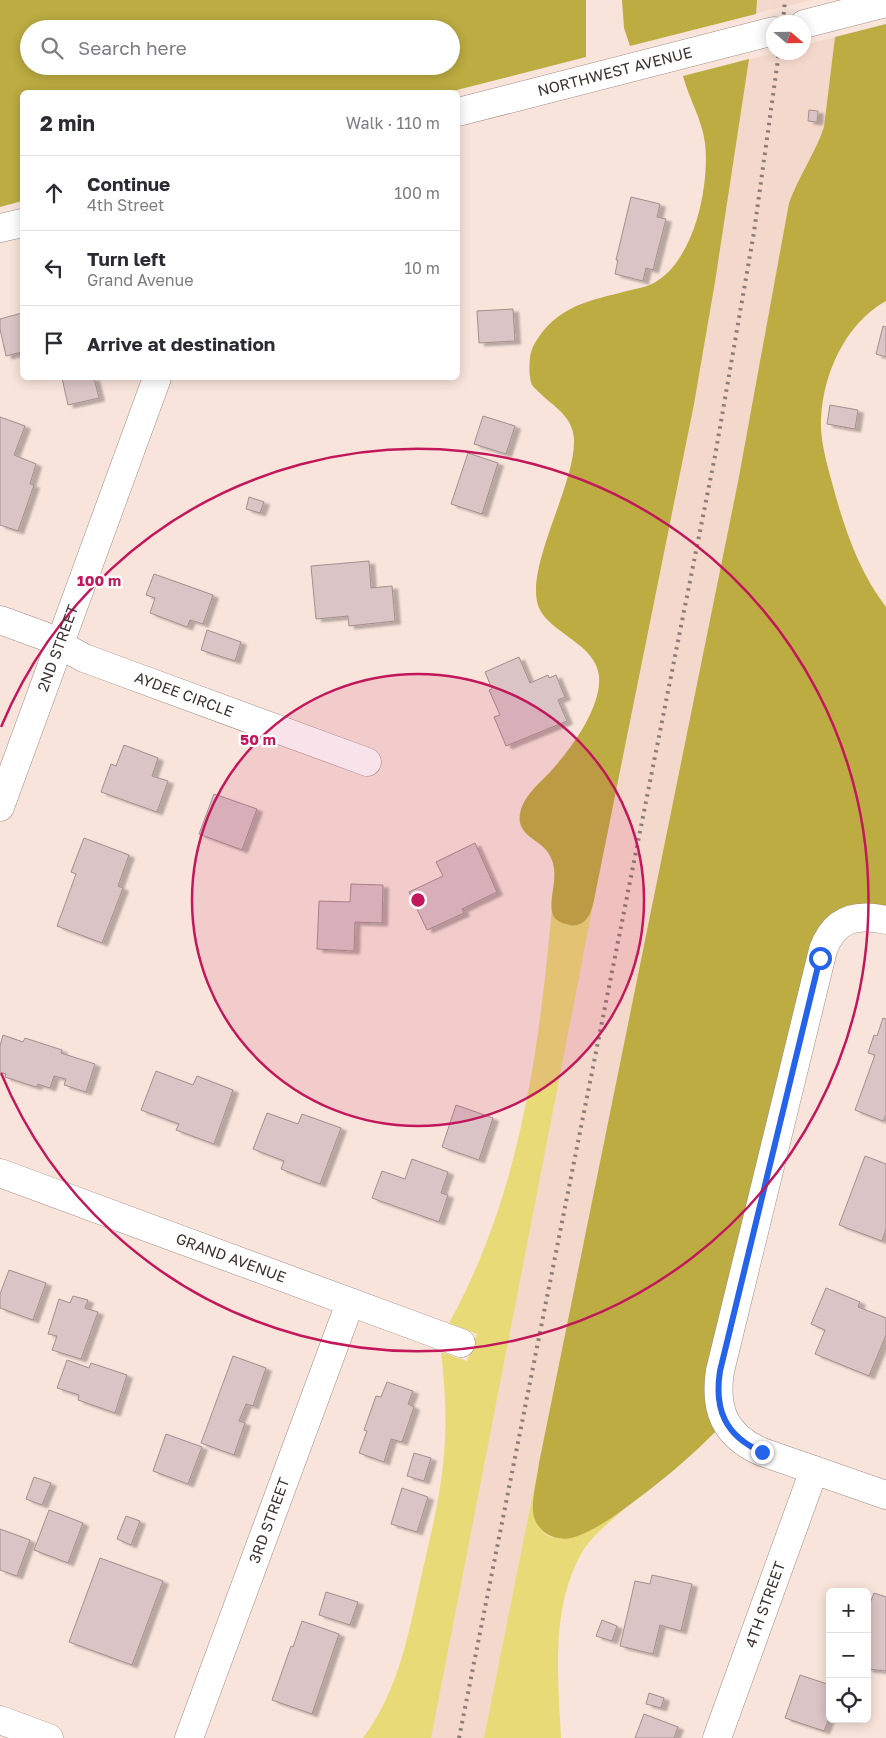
<!DOCTYPE html>
<html lang="en">
<head>
<meta charset="utf-8">
<style>
  body { margin:0; font-family:"Golos Text",sans-serif; background:#f2f2f3; color:#2b2b33 }
  .controls { position:absolute; right:15px; bottom:15px; display:grid; overflow:hidden; border-radius:8px; box-shadow:0 2px 12px #0003 }
  .controls button { width:45px; height:45px; display:grid; place-items:center; padding:0; border:0; border-bottom:1px solid #e1e1e2; background:#fff; color:#2b2b33; font:25px sans-serif }
  .compass { position:absolute; left:766px; top:15px; width:45px; height:45px; border-radius:50%; background:#fff; box-shadow:0 2px 12px #0003; rotate:110deg }
  .stop { position:absolute; width:15px; height:15px; margin:-11px; border:4px solid #2563eb; border-radius:50%; background:#fff }
  .stop.end { background:#2563eb; border-color:#fff; box-shadow:0 1px 5px #0008 }
  .list { margin:0; padding:0; list-style:none }
  h2 { display:flex; justify-content:space-between; align-items:center; height:65px; margin:0; padding:0 20px; font-size:21px }
  h2 small { font-size:16px; font-weight:400; color:#7c7c81 }
  .list li { display:grid; grid-template-columns:32px 1fr auto; gap:15px; align-items:center; box-sizing:border-box; height:75px; padding:0 20px; border-top:1px solid #e1e1e2 }
  .list b { display:block; font-size:19px; white-space:nowrap }
  .list p { margin:0; font-size:16px; white-space:nowrap; color:#7c7c81 }
  .list em { font-size:16px; font-style:normal; color:#7c7c81 }
  .icon { flex:none; width:28px; height:28px; fill:none; stroke:currentColor; stroke-width:2; stroke-linecap:round; stroke-linejoin:round }
  .map { position:relative; flex:none; width:886px; height:1738px; overflow:hidden }
  .search { position:absolute; background:#fff; box-shadow:0 2px 12px #0003; left:20px; top:20px; width:440px; height:55px; display:flex; align-items:center; gap:12px; box-sizing:border-box; padding:0 18px; border-radius:28px; color:#7c7c81; font-size:19px }
  .panel { position:absolute; background:#fff; box-shadow:0 2px 12px #0003; left:20px; top:90px; width:440px; height:290px; border-radius:8px }
  .map>svg:first-child { display:block }
</style>
</head>
<body>
<div class="map">
<svg width="886" height="1738" viewBox="0 0 886 1738">
  <defs>
    <filter id="shadow"><feDropShadow dx="5.5" dy="3" stdDeviation="1" flood-color="#0004"/></filter>
  </defs>
  <rect width="100%" height="100%" fill="#f9e4db"/>
  <path fill="#f5d8cc" d="M752,0h60l-62,15z
    M843,35l-347,1703h-73l319,-1677 33,-8 29,-1v-7z"/>
  <path fill="#e8da77" d="M594,900l-163,838h-68c36,-48 45,-103 58,-160 9,-41 20,-82 23,-124 3,-34 1,-69 -3,-102l26,9 10,-27 -28,-11c71,-128 90,-272 103,-415l1,7c25,13 33,16 41,-15z
    M539,1463c-2,14 -8,37 -5,50 11,50 63,14 88,-2 -13,12 -28,23 -38,38 -34,56 -26,127 -23,189h-77z"/>
  <path fill="#bcac41" fill-rule="evenodd" d="M0,0h586v57l-137,35h-427v109l-22,6zM29,29h422v37h-422z
    M622,0h135l-1,14 -126,32 -6,-18z
    M886,24v277c-41,23 -63,73 -65,118 -1,20 5,41 10,60 12,45 26,90 55,128v303l-46,3 -122,516c-23,24 -48,45 -74,65 -20,15 -41,32 -64,41 -10,5 -24,5 -33,-1 -8,-5 -13,-13 -14,-22 -1,-15 4,-33 6,-49l199,-981 51,-279c9,-26 26,-49 35,-76l11,-90z
    M749,59l-34,223 -21,122 -100,496c-2,8 -4,18 -12,23 -5,3 -11,3 -16,1 -5,-1 -11,-4 -13,-9 -6,-15 8,-40 -3,-59 -8,-17 -34,-19 -30,-42 3,-18 19,-30 31,-43 20,-22 51,-64 48,-95 -3,-32 -49,-43 -60,-68 -16,-39 37,-123 35,-169 -1,-20 -16,-30 -30,-42 -4,-4 -9,-8 -12,-12 -3,-7 -3,-19 -2,-27 1,-11 7,-19 14,-28 24,-28 54,-31 87,-40 7,-2 15,-3 21,-6 42,-21 58,-98 53,-141 -3,-24 -16,-44 -22,-67z"/>
  <path fill="#dbc4c5" stroke="#a48e8f" filter="url(#shadow)" d="M809,110l9,1 -1,11 -9,-1z
    M631,197l29,7 -3,13 9,2 -13,51 -7,-2 -3,13 -28,-7 3,-14h-2z
    M513,309l2,32 -36,2 -2,-32z
    M22,313v39l-16,4 -6,-27v-10z
    M883,326l3,1v30l-10,-3z
    M62,378h32l5,20 -31,7z
    M830,405l28,5 -3,19 -28,-5z
    M483,416l32,10 -9,28 -32,-10z
    M0,417l25,9 -11,29 22,9 -6,20 4,1 -16,46 -18,-6z
    M468,453l30,10 -16,51 -31,-10z
    M249,497l15,5 -4,11 -14,-4z
    M369,561l2,27 21,-2 3,35 -46,5 -1,-10 -32,3 -5,-53z
    M154,574l59,21 -10,29 -13,-4 -3,7 -37,-14 5,-15 -9,-3z
    M207,630l34,12 -6,19 -34,-11z
    M519,657l11,26 18,-8 1,3 7,-3 9,22 -7,3 9,21 -61,25 -12,-29 6,-2 -11,-25 3,-1 -7,-17z
    M124,745l34,13 -6,18 16,5 -11,31 -56,-20 10,-28 5,2z
    M214,794l43,15 -15,41 -43,-16z
    M84,838l45,17 -11,31 5,2 -21,55 -45,-17 19,-52 -5,-2z
    M475,843l22,49 -35,17 2,4 -37,17 -18,-38 34,-16 -7,-14z
    M351,884l32,1 -1,38 -27,-1 -1,29 -37,-2 2,-48 31,1z
    M883,1018l3,1v96l-3,6 -28,-11 20,-55 -7,-2 6,-18 3,1z
    M3,1035l20,7 2,-4 37,12 -1,3 34,11 -9,28 -22,-7 2,-6 -12,-3 -4,12 -12,-4 -2,3 -31,-10 1,-3 -6,-2v-26z
    M156,1071l37,14 4,-9 36,14 -19,54 -38,-14 3,-6 -38,-14z
    M456,1105l37,13 -14,42 -37,-13z
    M267,1113l31,11 4,-10 39,14 -21,56 -39,-15 3,-8 -31,-12z
    M865,1156l21,8v65l-4,12 -43,-16z
    M412,1159l36,13 -7,21 7,2 -9,27 -67,-24 10,-27 23,8z
    M9,1270l37,13 -13,37 -33,-12v-14z
    M826,1288l34,14 -2,5 28,11v17l-17,41 -54,-22 10,-24 -14,-6z
    M73,1296l15,4 -3,8 13,4 -17,47 -29,-9 5,-14 -9,-2 11,-35 11,4z
    M233,1356l33,12 -13,38 -7,-2 -7,17 6,2 -11,32 -33,-12z
    M67,1360l22,8 2,-5 36,12 -12,38 -37,-13 1,-5 -22,-7z
    M387,1382l26,9 -5,13 6,3 -12,35 -11,-3 -7,23 -25,-9 8,-22 -3,-1 12,-34 5,1z
    M166,1434l36,13 -14,37 -35,-13z
    M414,1453l17,5 -7,23 -17,-5z
    M34,1477l17,6 -9,22 -16,-6z
    M402,1488l26,9 -11,35 -26,-8z
    M49,1510l34,13 -15,40 -34,-13z
    M126,1516l14,5 -9,24 -14,-6z
    M0,1529l30,11 -13,36 -17,-6z
    M100,1558l63,23 -31,84 -63,-23z
    M652,1575l40,9 -11,47 -21,-6 -7,29 -33,-8 15,-65 15,3z
    M326,1592l32,10 -8,23 -31,-10z
    M874,1593l12,4v74l-19,-2v-58z
    M602,1620l15,6 -5,15 -16,-5z
    M302,1621l37,13 -27,80 -40,-14 19,-54 2,1z
    M800,1675l30,10v31l-6,15 -39,-13z
    M649,1693l15,5 -3,10 -15,-4z
    M644,1714l34,13 -4,11h-39z"/>
  <g fill="none" stroke-linecap="round" stroke-linejoin="round">
    <defs>
      <g id="minor">
        <path d="M804,24l82,-21"/>
        <path id="s1" d="M458,112l316,-81"/>
        <path d="M0,228l22,-5"/>
        <path id="s2" d="M0,620l44,16 40,22 283,104"/>
        <path id="s3" d="M0,807l157,-429"/>
        <path d="M886,920c-30,-7 -52,-1 -63,30l-103,421c-6,39 5,65 42,81l124,43"/>
        <path id="s4" d="M0,1173l461,170"/>
        <path d="M0,1720l49,18"/>
        <path id="s5" d="M189,1738l161,-435"/>
        <path id="s6" d="M717,1738l97,-268"/>
      </g>
    </defs>
    <use href="#minor" stroke="#9f8c84" stroke-width="29"/>
    <use href="#minor" stroke="#fff" stroke-width="28"/>
    <path stroke="#8b7d78" stroke-width="4" stroke-dasharray="2.5 5" stroke-linecap="butt" d="M783,22l2,-22
      M459,1738l256,-1282 39,-224 25,-180"/>
  </g>
  <g fill="none" stroke-linecap="round" stroke-linejoin="round">
    <path stroke="#2563eb" stroke-width="6" d="M762,1452c-37,-16 -48,-43 -42,-81l100,-413"/>
  </g>
  <circle cx="418" cy="900" r="226" fill="#c2185b" fill-opacity=".12"/>
  <g fill="none" stroke="#c2185b" stroke-width="2.5">
    <circle cx="418" cy="900" r="226"/>
    <path d="M1 727A451 451 0 1 1 1 1073"/>
  </g>
  <g text-anchor="middle" stroke-width="5" stroke-linejoin="round" paint-order="stroke">
    <g font-size="15" fill="#3b322f" stroke="#fff">
      <text dy="5" stroke="none"><textPath href="#s1" startOffset="162">NORTHWEST AVENUE</textPath></text>
      <text dy="5" stroke="none"><textPath href="#s3" startOffset="169">2ND STREET</textPath></text>
      <text dy="5" stroke="none"><textPath href="#s2" startOffset="199">AYDEE CIRCLE</textPath></text>
      <text dy="5" stroke="none"><textPath href="#s4" startOffset="246">GRAND AVENUE</textPath></text>
      <text dy="5" stroke="none"><textPath href="#s5" startOffset="232">3RD STREET</textPath></text>
      <text dy="5" stroke="none"><textPath href="#s6" startOffset="142">4TH STREET</textPath></text>
    </g>
  </g>
  <circle cx="418" cy="900" r="8" fill="#c2185b" stroke="#fff" stroke-width="2.5"/>
  <g font-size="15" text-anchor="middle" font-weight="bold" fill="#c2185b" stroke="#fff" stroke-width="5" stroke-linejoin="round" paint-order="stroke">
    <text x="99" y="586">100 m</text>
    <text x="258" y="745">50 m</text>
  </g>
</svg>
<div class="controls">
<button>+</button>
<button>−</button>
<button><svg class="icon" aria-label="locate" viewBox="0 0 24 24"><circle cx="12" cy="12" r="6"/><path d="M12 2v4M12 18v4M2 12h4M18 12h4"/></svg></button>
</div>
<svg class="compass" viewBox="-18 -18 36 36"><path d="M0-13l5 13h-10z" fill="#e53935"/><path d="M0 13l5-13h-10z" fill="#7c7c81"/></svg>
<div class="stop" style="left:820px;top:958px"></div>
<div class="stop end" style="left:762px;top:1452px"></div>
<div class="search"><svg class="icon" aria-label="search" viewBox="0 0 24 24"><circle cx="10" cy="10" r="6"/><path d="M15 15l6 6"/></svg>Search here</div>
<section class="panel">
<h2>2 min<small>Walk · 110 m</small></h2>
<ul class="list">
<li><svg class="icon" aria-label="ahead" viewBox="0 0 24 24"><path d="M12 20V5M6 11l6-6 6 6"/></svg><div><b>Continue</b><p>4th Street</p></div><em>100 m</em></li>
<li><svg class="icon" aria-label="left" viewBox="0 0 24 24"><path d="M17 20v-9H6M10 6l-5 5 5 5"/></svg><div><b>Turn left</b><p>Grand Avenue</p></div><em>10 m</em></li>
<li><svg class="icon" aria-label="arrive" viewBox="0 0 24 24"><path d="M6 21V4h12l-3 4 3 4H6"/></svg><div><b>Arrive at destination</b></div></li>
</ul>
</section>
</div>
</body>
</html>
